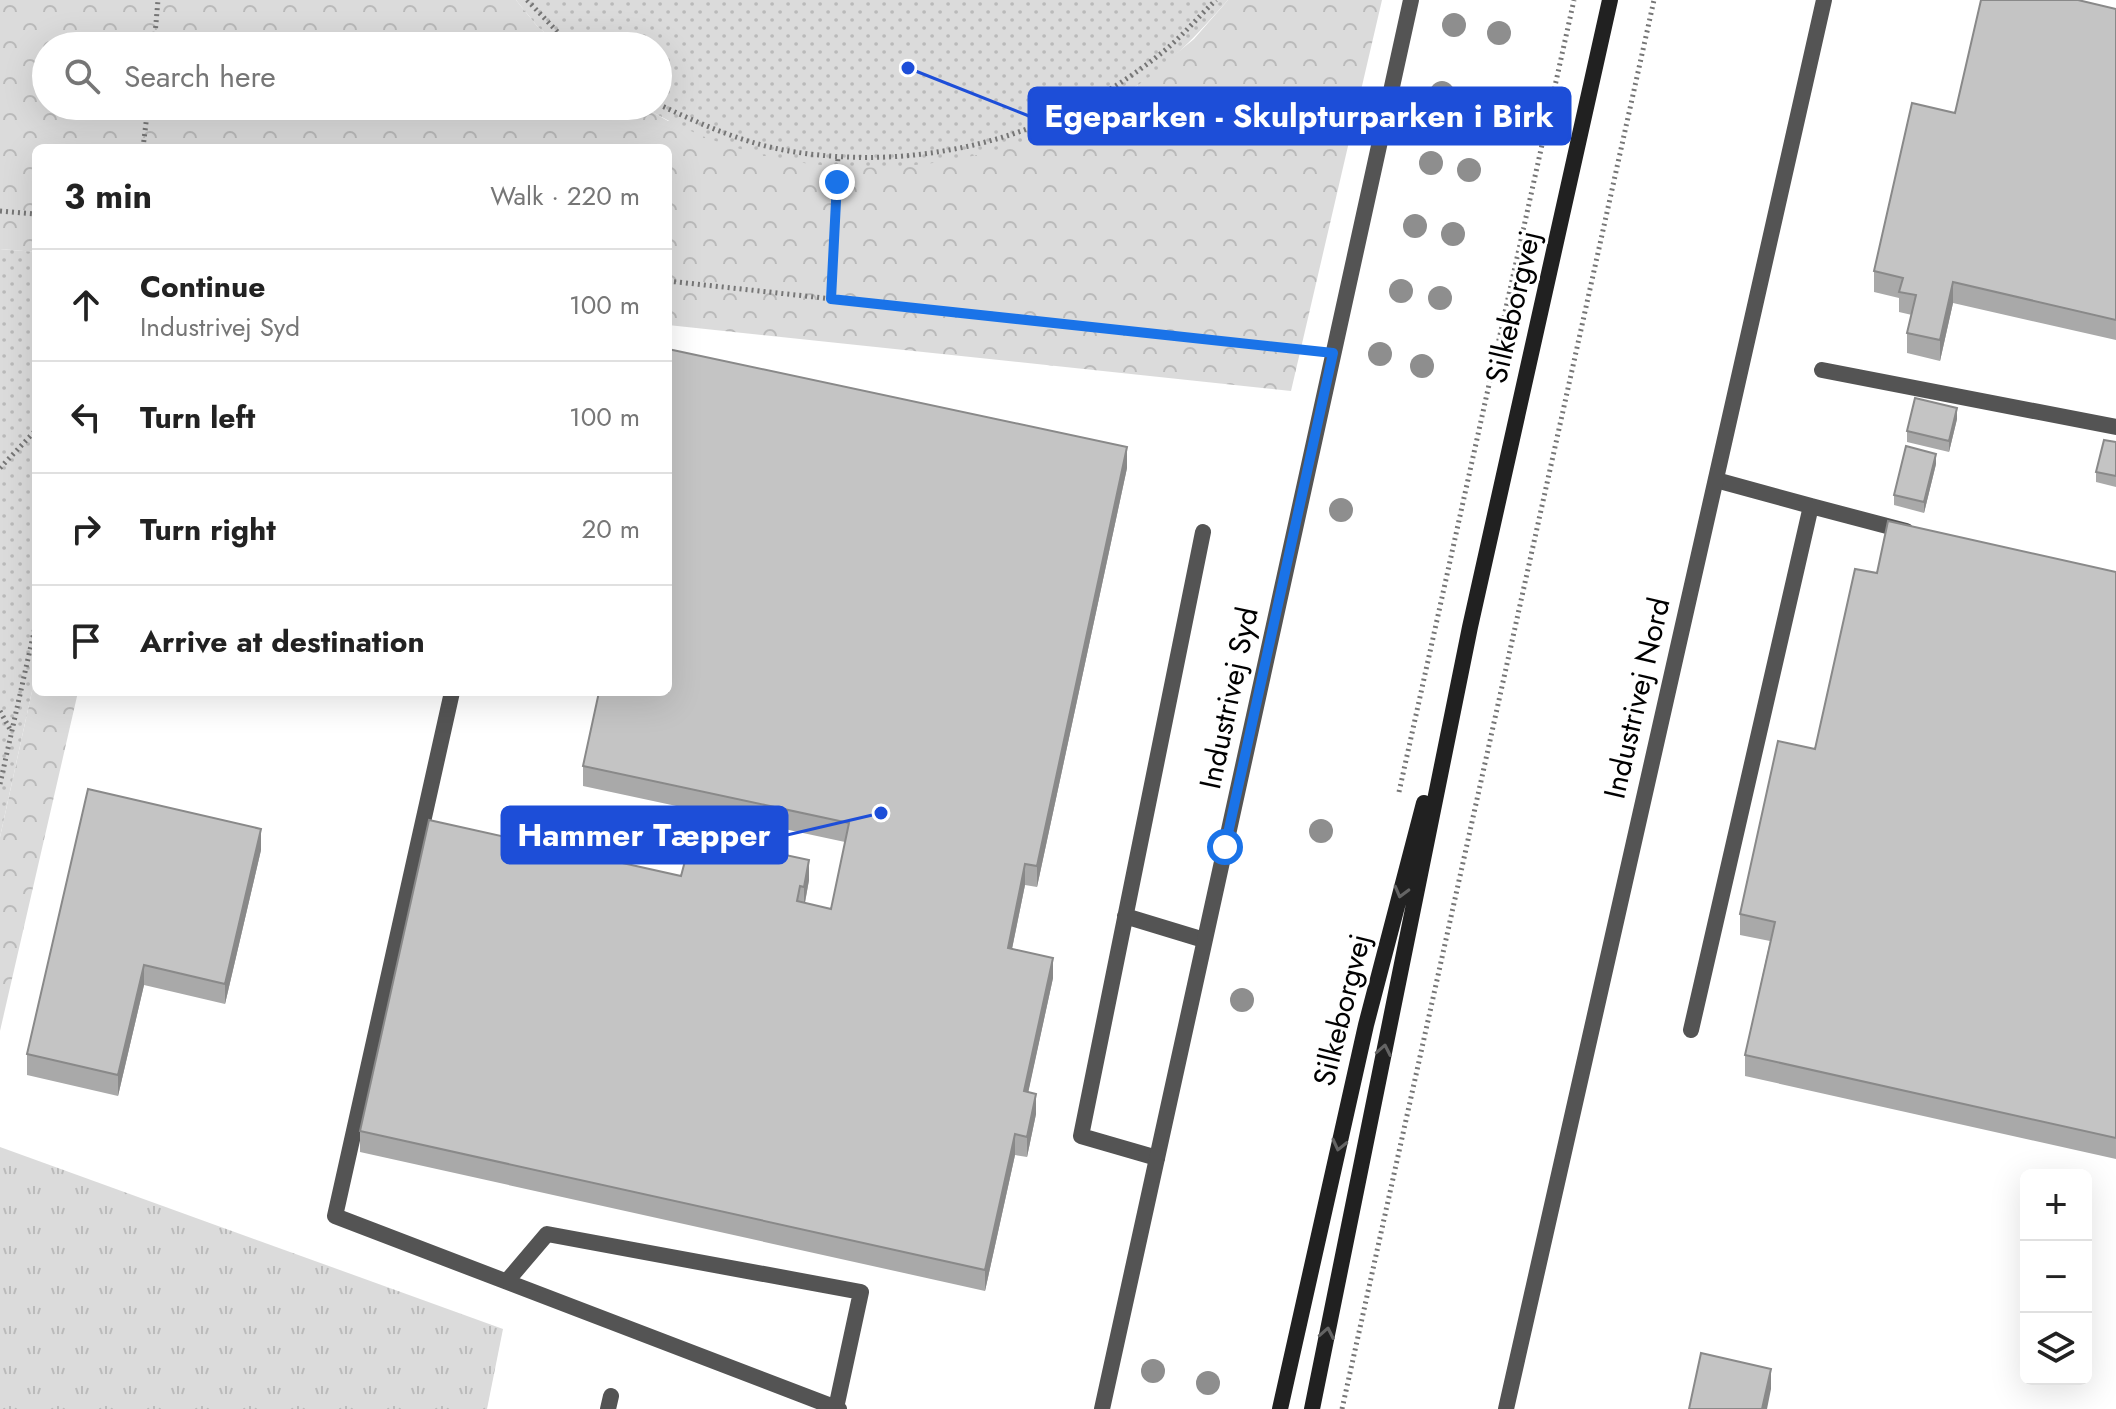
<!DOCTYPE html>
<html lang="en">
<head>
<meta charset="utf-8">
<style>
  body { margin:0; font-family:Jost,sans-serif; background:#f2f2f2; color:#222 }
  .controls { position:absolute; right:24px; bottom:24px; display:grid; overflow:hidden; border-radius:12px; box-shadow:0 8px 32px #0002 }
  .controls button { width:72px; height:72px; display:grid; place-items:center; padding:0; border:0; border-bottom:2px solid #e0e0e0; background:#fff; color:#222; font:40px sans-serif }
  .stop { position:absolute; width:24px; height:24px; margin:-18px; border:6px solid #1a73e8; border-radius:50%; background:#fff }
  .stop.end { background:#1a73e8; border-color:#fff; box-shadow:0 2px 8px #0008 }
  .list { margin:0; padding:0; list-style:none }
  h2 { display:flex; justify-content:space-between; align-items:center; height:104px; margin:0; padding:0 32px; font-size:34px }
  h2 small { font-size:26px; font-weight:400; color:#767676 }
  .list li { display:grid; grid-template-columns:52px 1fr auto; gap:24px; align-items:center; box-sizing:border-box; height:112px; padding:0 32px; border-top:2px solid #e0e0e0 }
  .list b { display:block; font-size:30px; white-space:nowrap }
  .list p { margin:0; font-size:26px; white-space:nowrap; color:#767676 }
  .list em { font-size:26px; font-style:normal; color:#767676 }
  .icon { flex:none; width:44px; height:44px; fill:none; stroke:currentColor; stroke-width:2; stroke-linecap:round; stroke-linejoin:round }
  .map { position:relative; flex:none; width:2116px; height:1409px; overflow:hidden }
  .search { position:absolute; background:#fff; box-shadow:0 8px 32px #0002; left:32px; top:32px; width:640px; height:88px; display:flex; align-items:center; gap:20px; box-sizing:border-box; padding:0 28px; border-radius:44px; color:#767676; font-size:30px }
  .panel { position:absolute; background:#fff; box-shadow:0 8px 32px #0002; left:32px; top:144px; width:640px; height:552px; border-radius:12px }
  .map>svg:first-child { display:block }
</style>
</head>
<body>
<div class="map">
<svg width="2116" height="1409" viewBox="0 0 2116 1409">
  <defs>
    <pattern id="grass-tufts" width="24" height="20" patternUnits="userSpaceOnUse" patternTransform="scale(2)"><rect width="24" height="20" fill="#dbdbdb"/><path d="M3 7l-1-3M5 7V3M7 7l1-3M15 17l-1-3M17 17v-4M19 17l1-3" fill="none" stroke="#bababa"/></pattern>
    <pattern id="forest-crowns" width="20" height="18" patternUnits="userSpaceOnUse" patternTransform="scale(2)"><rect width="20" height="18" fill="#dbdbdb"/><path d="M2 6a3 3 0 1 1 6 0M12 15a3 3 0 1 1 6 0" fill="none" stroke="#bababa"/></pattern>
    <pattern id="park-dots" width="8" height="8" patternUnits="userSpaceOnUse" patternTransform="scale(2)"><rect width="8" height="8" fill="#dbdbdb"/><path d="M2 2h.1M6 6h.1" fill="none" stroke="#bababa" stroke-width="1.8" stroke-linecap="round"/></pattern>
  </defs>
  <rect width="100%" height="100%" fill="#fff"/>
  <path fill="url(#grass-tufts)" d="M0,1147l503,182 -16,80h-487z"/>
  <path fill="url(#forest-crowns)" d="M0,0h516l21,26 23,20h-514v60h596l26,15 393,8 71,-39 62,-51 34,-39h154l-91,391 -623,-66v-177h-632v104l-36,-3z
    M36,673v19h42l-78,339v-194z"/>
  <path fill="url(#park-dots)" d="M516,0h712c-29,33 -60,66 -97,90 -144,94 -340,106 -489,16h16v-60h-98l-23,-20z
    M0,249l36,3v421l-36,164z"/>
  <g fill="none" stroke-linecap="round" stroke-linejoin="round">
    <path stroke="#767676" stroke-width="5" stroke-dasharray="2 4" stroke-linecap="butt" d="M527,0l44,46
      M154,46l4,-46
      M658,104c42,20 85,39 131,47 131,22 266,-13 370,-96 21,-16 38,-37 57,-55
      M143,148l5,-42
      M0,211l36,3
      M668,281l640,70
      M831,299l7,-143
      M0,468l36,-38
      M0,711l11,20
      M0,784l36,-161
      M1399,792l175,-792
      M1342,1409l312,-1409"/>
    <path stroke="#545454" stroke-width="16" d="M1822,370l294,57
      M1811,506l95,25
      M452,692l-117,524 504,193
      M1125,916l79,24
      M1691,1030l120,-524 -95,-26
      M1157,1158l-76,-22 122,-604
      M507,1281l40,-47 314,58 -25,116
      M608,1409l3,-13"/>
    <path stroke="#545454" stroke-width="16" d="M1102,1409l309,-1409
      M1506,1409l318,-1409"/>
    <path stroke="#212121" stroke-width="16" d="M1280,1409l86,-384 58,-222
      M1312,1409l158,-782 140,-627"/>
  </g>
  <g fill="#8e8e8e">
    <circle cx="1454" cy="25" r="12"/>
    <circle cx="1499" cy="33" r="12"/>
    <circle cx="1442" cy="93" r="12"/>
    <circle cx="1431" cy="163" r="12"/>
    <circle cx="1469" cy="170" r="12"/>
    <circle cx="1415" cy="226" r="12"/>
    <circle cx="1453" cy="234" r="12"/>
    <circle cx="1401" cy="291" r="12"/>
    <circle cx="1440" cy="298" r="12"/>
    <circle cx="1380" cy="354" r="12"/>
    <circle cx="1422" cy="366" r="12"/>
    <circle cx="1341" cy="510" r="12"/>
    <circle cx="1321" cy="831" r="12"/>
    <circle cx="1242" cy="1000" r="12"/>
    <circle cx="1153" cy="1371" r="12"/>
    <circle cx="1208" cy="1383" r="12"/>
  </g>
  <path fill="#a9a9a9" d="M2116,9v331l-163,-37 -13,58 -33,-8v-20l5,-18 -13,-3v-14l-25,-6v-21l81,-158z
    M1957,419l-8,33 -42,-10v-11z
    M2116,442v45l-20,-5v-10z
    M1936,464l-12,49 -30,-8v-10z
    M1127,468l-90,419 -12,-2 -13,64 41,29 -25,114 8,22 -9,43 -12,-2 -30,136 -625,-139v-21l321,-255 128,4 -4,23 26,6 14,-67 -262,-56v-20z
    M2116,572v587l-371,-83v-21l25,-114 -30,-6v-21l75,-165 62,-176z
    M261,850l-36,154 -81,-19 -26,111 -91,-21v-21z"/>
  <path fill="#898989" d="M1953,282v21l-13,58v-21z
    M1957,408v11l-8,33v-11z
    M1127,447v21l-90,419v-21z
    M1936,454v10l-12,49v-11z
    M261,829v21l-36,154v-20z
    M809,860v20l-5,27v-20z
    M1025,864v21l-17,83v-20z
    M1053,958v20l-29,134v-21z
    M144,965v20l-26,111v-21z
    M1036,1094v20l-9,43v-20z
    M1015,1134v21l-30,136v-21z
    M1771,1369v20l-4,20h-5z"/>
  <path fill="#c4c4c4" stroke="#898989" stroke-width="2" d="M1981,0h97l38,9v311l-163,-38 -13,58 -33,-7 9,-38 -17,-3 4,-14 -29,-7 38,-168 43,10z
    M668,349l459,98 -90,419 -12,-2 -17,84 45,10 -29,133 12,3 -9,43 -12,-3 -30,136 -625,-139 69,-311 252,56 11,-41 117,25 -5,27 -4,-1 -3,15 34,8 18,-86 -266,-57 16,-74h69z
    M1915,398l42,10 -8,33 -42,-10z
    M2104,440l12,2v34l-20,-4z
    M1906,446l30,8 -12,48 -30,-7z
    M1888,521l228,51v566l-371,-83 30,-133 -35,-8 38,-173 37,8 40,-180 22,4z
    M88,789l173,40 -36,155 -81,-19 -26,110 -91,-21z
    M1701,1353l70,16 -9,40h-73z"/>
  <defs><path id="oneway-chevron" d="M-2-3.5L2.5 0L-2 3.5" fill="none" stroke-width="1.6" stroke-linecap="round" stroke-linejoin="round" transform="scale(2)"/></defs>
  <g stroke="#646464">
    <use href="#oneway-chevron" transform="translate(1401 892) rotate(105)"/>
    <use href="#oneway-chevron" transform="translate(1384 1050) rotate(-79)"/>
    <use href="#oneway-chevron" transform="translate(1339 1145) rotate(103)"/>
    <use href="#oneway-chevron" transform="translate(1327 1333) rotate(-79)"/>
  </g>
  <g fill="none" stroke-linecap="round" stroke-linejoin="round">
    <path stroke="#1a73e8" stroke-width="10" d="M837,182l-6,117 502,54 -108,494"/>
  </g>
  <g text-anchor="middle" stroke-width="6" stroke-linejoin="round" paint-order="stroke">
    <g font-size="30" fill="#000" stroke="#fff">
      <text transform="translate(1513 307) rotate(-77)" y="10">Silkeborgvej</text>
      <text transform="translate(1229 698) rotate(-78)" y="10">Industrivej Syd</text>
      <text transform="translate(1637 698) rotate(-77)" y="10">Industrivej Nord</text>
      <text transform="translate(1342 1010) rotate(-76)" y="10">Silkeborgvej</text>
    </g>
  </g>
  <path fill="none" stroke="#1d4ed8" stroke-width="3" d="M908 68L1029 116M881 813L787 835"/>
  <g fill="#1d4ed8" stroke="#fff" stroke-width="3">
    <circle cx="908" cy="68" r="8"/>
    <circle cx="881" cy="813" r="8"/>
  </g>
  <g fill="#1d4ed8" stroke="#1d4ed8" stroke-width="3">
    <rect x="1029" y="88" width="541" height="56" rx="8"/>
    <rect x="502" y="807" width="285" height="56" rx="8"/>
  </g>
  <g font-size="32" text-anchor="middle" font-weight="bold" fill="#fff">
    <text x="1299" y="127">Egeparken - Skulpturparken i Birk</text>
    <text x="644" y="846">Hammer Tæpper</text>
  </g>
</svg>
<div class="controls">
<button>+</button>
<button>−</button>
<button><svg class="icon" aria-label="layers" viewBox="0 0 24 24"><path d="M12 4l9 5-9 5-9-5zM3 14l9 5 9-5"/></svg></button>
</div>
<div class="stop" style="left:1225px;top:847px"></div>
<div class="stop end" style="left:837px;top:182px"></div>
<div class="search"><svg class="icon" aria-label="search" viewBox="0 0 24 24"><circle cx="10" cy="10" r="6"/><path d="M15 15l6 6"/></svg>Search here</div>
<section class="panel">
<h2>3 min<small>Walk · 220 m</small></h2>
<ul class="list">
<li><svg class="icon" aria-label="ahead" viewBox="0 0 24 24"><path d="M12 20V5M6 11l6-6 6 6"/></svg><div><b>Continue</b><p>Industrivej Syd</p></div><em>100 m</em></li>
<li><svg class="icon" aria-label="left" viewBox="0 0 24 24"><path d="M17 20v-9H6M10 6l-5 5 5 5"/></svg><div><b>Turn left</b></div><em>100 m</em></li>
<li><svg class="icon" aria-label="right" viewBox="0 0 24 24"><path d="M7 20v-9h11M14 6l5 5-5 5"/></svg><div><b>Turn right</b></div><em>20 m</em></li>
<li><svg class="icon" aria-label="arrive" viewBox="0 0 24 24"><path d="M6 21V4h12l-3 4 3 4H6"/></svg><div><b>Arrive at destination</b></div></li>
</ul>
</section>
</div>
</body>
</html>
